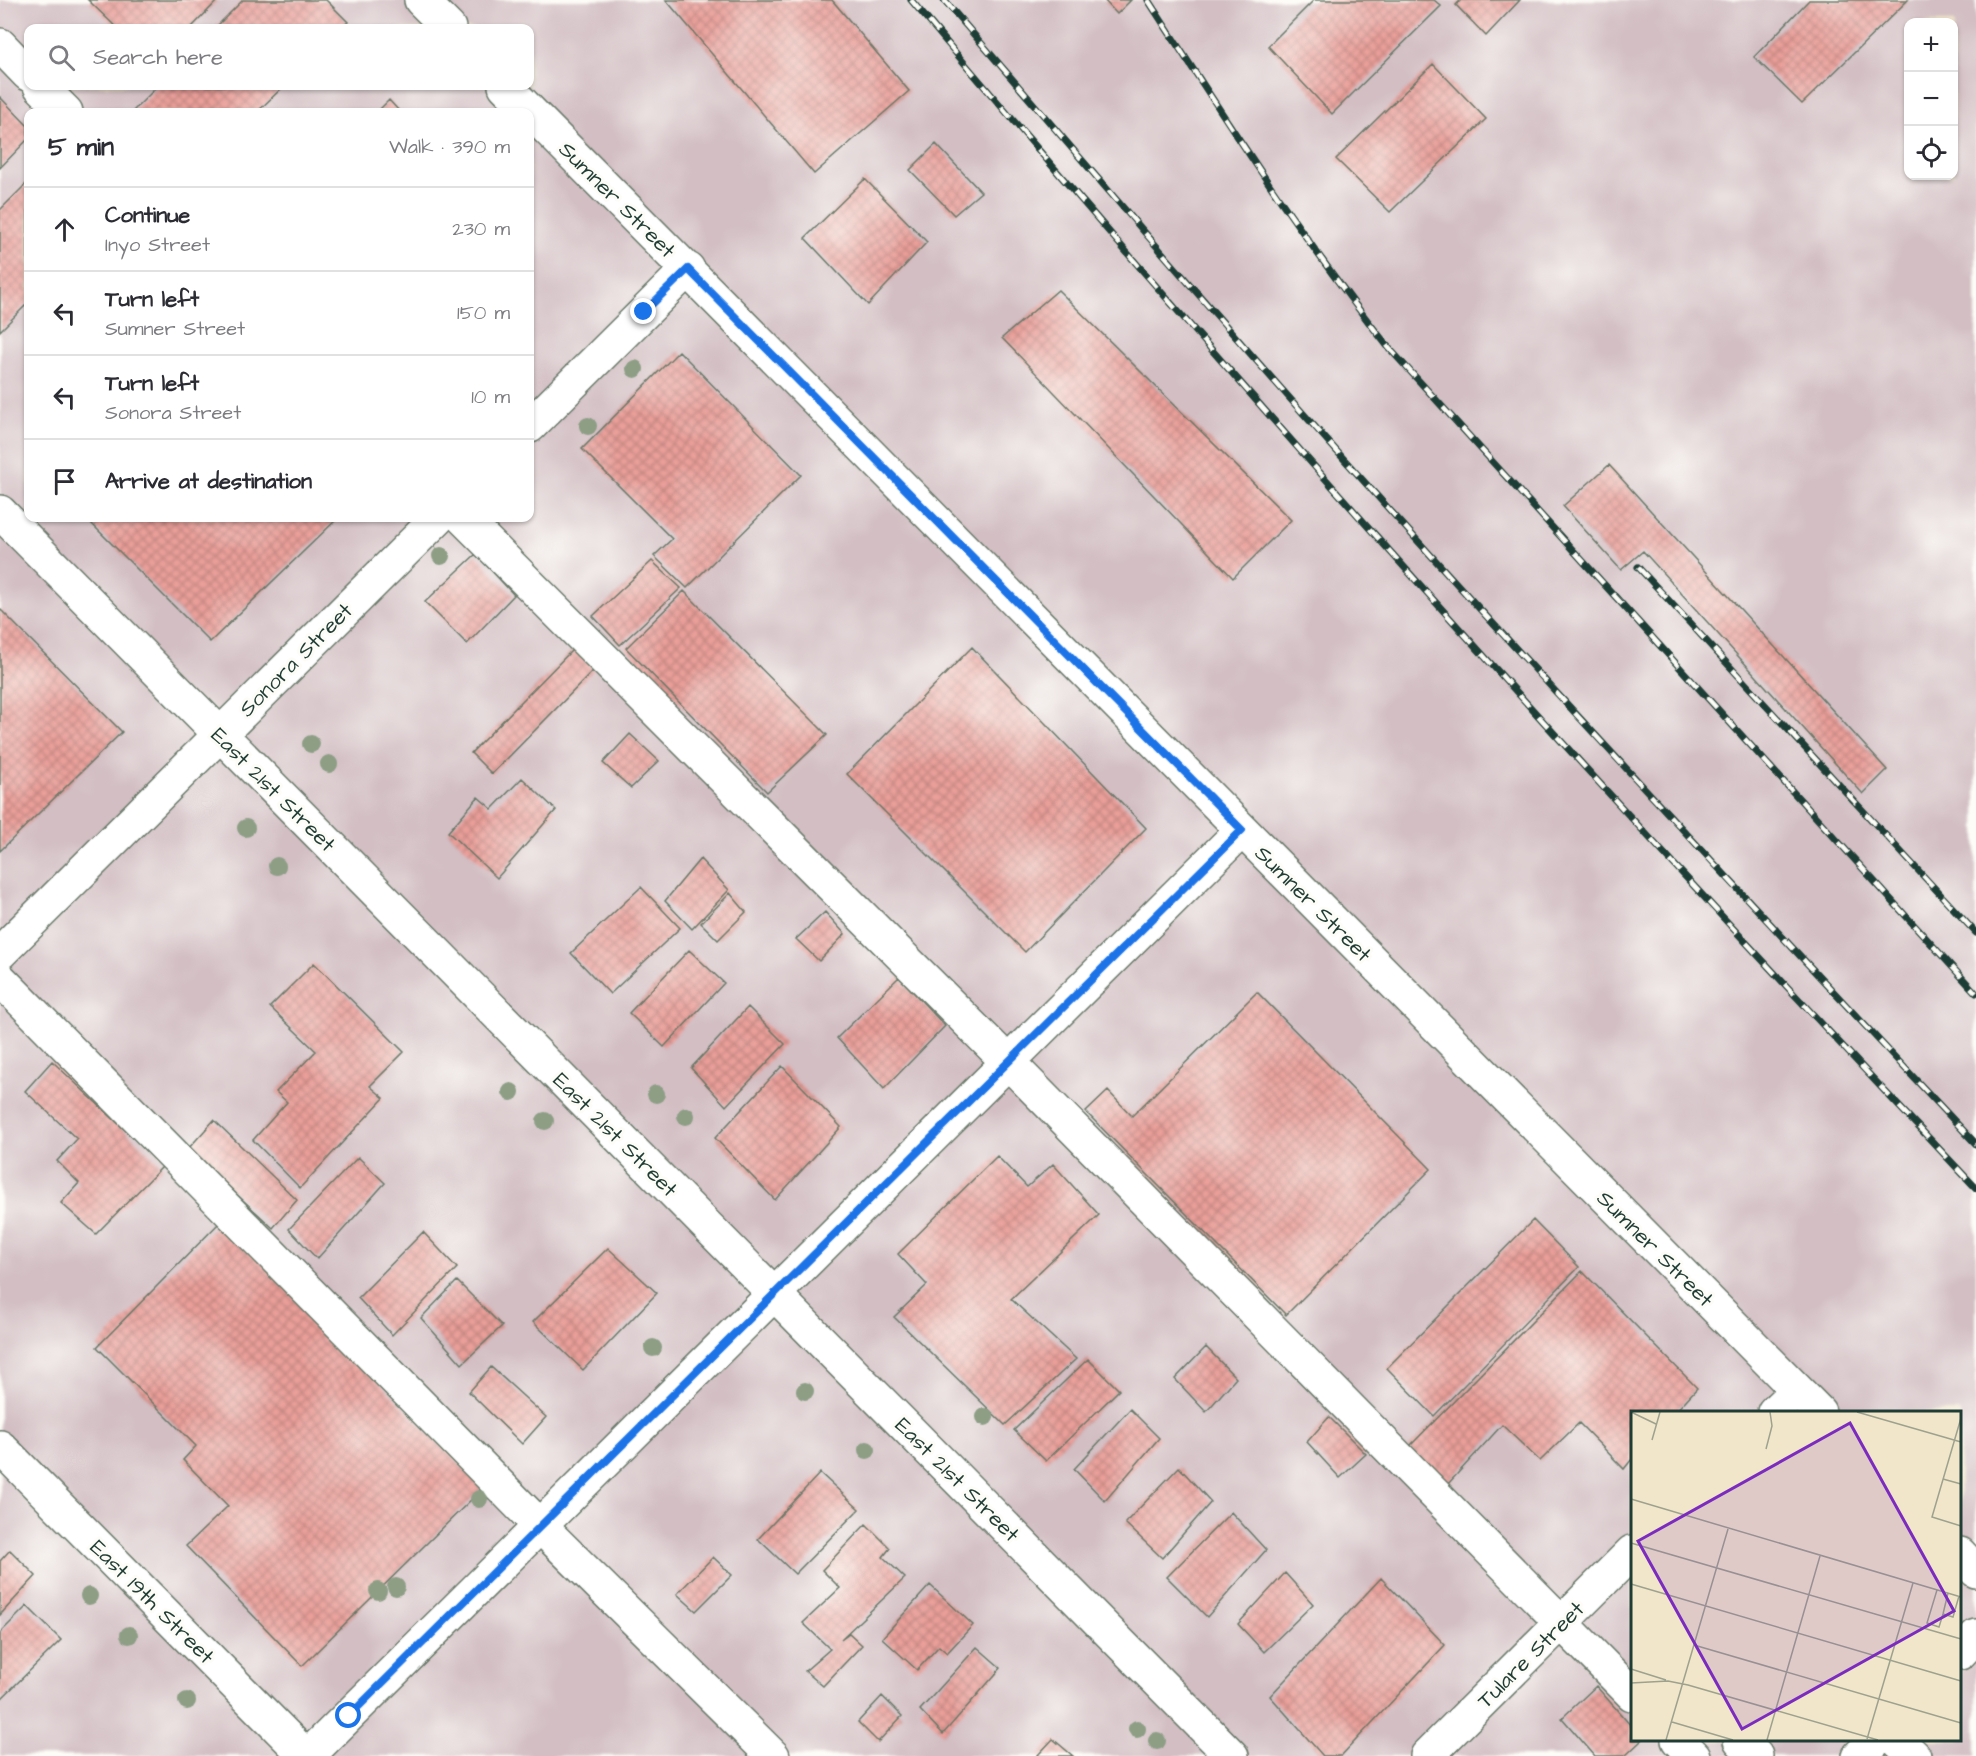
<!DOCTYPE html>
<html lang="en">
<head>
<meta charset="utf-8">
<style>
  body { margin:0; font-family:"Architects Daughter",sans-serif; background:#f2f2f3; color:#2b2b33 }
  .controls { position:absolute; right:18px; top:18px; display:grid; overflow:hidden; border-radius:12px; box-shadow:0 2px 4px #0004 }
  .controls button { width:54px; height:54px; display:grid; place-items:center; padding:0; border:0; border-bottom:2px solid #e1e1e2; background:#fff; color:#2b2b33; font:30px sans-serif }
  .stop { position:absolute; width:18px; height:18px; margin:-14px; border:4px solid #1a73e8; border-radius:50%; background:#fff }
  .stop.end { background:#1a73e8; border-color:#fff; box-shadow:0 2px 6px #0008 }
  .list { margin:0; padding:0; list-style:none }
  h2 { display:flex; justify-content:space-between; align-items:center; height:78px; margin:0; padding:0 24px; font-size:26px }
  h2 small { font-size:20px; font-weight:400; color:#7c7c81 }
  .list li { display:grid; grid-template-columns:39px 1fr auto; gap:18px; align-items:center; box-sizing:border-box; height:84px; padding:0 24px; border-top:2px solid #e1e1e2 }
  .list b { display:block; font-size:22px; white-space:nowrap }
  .list p { margin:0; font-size:20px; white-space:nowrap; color:#7c7c81 }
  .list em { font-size:20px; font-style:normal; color:#7c7c81 }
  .icon { flex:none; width:33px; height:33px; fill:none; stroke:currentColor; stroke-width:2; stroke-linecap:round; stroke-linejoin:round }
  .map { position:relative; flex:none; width:1976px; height:1756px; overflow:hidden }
  .search { position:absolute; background:#fff; box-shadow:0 2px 4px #0004; left:24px; top:24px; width:510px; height:66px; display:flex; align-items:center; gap:15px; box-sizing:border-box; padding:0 21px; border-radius:12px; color:#7c7c81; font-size:22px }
  .panel { position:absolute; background:#fff; box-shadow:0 2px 4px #0004; left:24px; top:108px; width:510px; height:414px; border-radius:12px }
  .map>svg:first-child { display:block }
</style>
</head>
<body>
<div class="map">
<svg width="1976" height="1756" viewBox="0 0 1976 1756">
  <defs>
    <pattern id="building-cross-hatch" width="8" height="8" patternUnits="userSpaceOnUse" patternTransform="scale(1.5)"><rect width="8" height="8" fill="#ea9f9a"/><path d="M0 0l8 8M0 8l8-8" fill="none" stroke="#bd837e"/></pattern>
  </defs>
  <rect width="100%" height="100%" fill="#fdfcf7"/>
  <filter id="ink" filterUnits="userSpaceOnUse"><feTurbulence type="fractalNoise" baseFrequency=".0167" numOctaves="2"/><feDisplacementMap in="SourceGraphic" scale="12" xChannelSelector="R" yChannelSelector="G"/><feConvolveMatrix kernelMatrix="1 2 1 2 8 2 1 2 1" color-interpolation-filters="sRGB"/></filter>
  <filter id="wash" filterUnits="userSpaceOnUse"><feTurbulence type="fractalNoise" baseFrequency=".008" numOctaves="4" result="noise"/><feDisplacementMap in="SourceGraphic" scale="24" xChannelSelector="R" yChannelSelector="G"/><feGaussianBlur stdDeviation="1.35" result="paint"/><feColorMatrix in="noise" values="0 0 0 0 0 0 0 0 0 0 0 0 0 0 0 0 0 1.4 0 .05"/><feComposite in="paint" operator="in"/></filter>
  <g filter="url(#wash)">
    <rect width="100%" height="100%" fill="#f1e5ca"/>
    <path fill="#d2bec3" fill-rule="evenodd" d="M0,0h1976v1756h-1976zM1908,22h46v154h-46zM28,28h502v58h-502zM28,112h502v406h-502zM1632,1412h328v328h-328z"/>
    <g id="blocks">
      <path fill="url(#building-cross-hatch)" d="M88,0h130l-27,28h-74z
        M243,0h83l22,22 -7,6h-126z
        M666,0h166l77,91 -95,83z
        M1104,0h27l-14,14z
        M1314,0h120l7,6 -109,108 -64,-68z
        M1461,0h59l-34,36 -30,-31z
        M1809,0h99l-106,104 -48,-47z
        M1433,64l53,55 -96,93 -54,-53z
        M158,86h126l-27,26h-125z
        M0,97l28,29v13l-28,29z
        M389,100l11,12h-23z
        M936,144l45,48 -27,23 -44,-45z
        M865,179l62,63 -59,63 -63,-67z
        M28,182v121l-28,28v-121z
        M1058,290l233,230 -58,58 -231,-240z
        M679,351l122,124 -114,113 -33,-32 18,-17 -90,-90z
        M1609,465l278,305 -24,24 -220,-243 -22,19 -58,-64z
        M95,518h243l-128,124 -120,-120z
        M476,554l38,41 -47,49 -42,-42z
        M652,561l29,27 -61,57 -27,-29z
        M684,591l143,144 -60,57 -141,-144z
        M0,609l122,123 -122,119z
        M972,647l174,181 -121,124 -178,-178z
        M573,649l21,21 -102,104 -21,-21z
        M630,734l29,27 -28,27 -28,-25z
        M522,778l34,32 -59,68 -49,-46 30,-35 14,12z
        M700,859l29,31 -37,39 -27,-28z
        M641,887l39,41 -70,66 -39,-41z
        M730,893l16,19 -28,28 -17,-17z
        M825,912l20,22 -26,27 -23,-22z
        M689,950l35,33 -60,64 -35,-34z
        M314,963l90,89 -34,34 14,12 -84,90 -47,-48 34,-38 -11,-10 40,-41 -46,-44z
        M899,977l46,49 -61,63 -47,-51z
        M1257,992l174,177 -145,146 -200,-203 22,-21 24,25z
        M748,1007l37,37 -59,62 -35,-38z
        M52,1061l111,105 -67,68 -35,-31 18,-20 -22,-22 20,-22 -52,-48z
        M782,1066l59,61 -66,73 -60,-62z
        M214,1120l83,80 -24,28 -85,-79z
        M997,1156l30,31 26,-23 46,51 -88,84 65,60 -71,66 -111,-108 33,-32 -29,-31z
        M358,1157l27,26 -68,76 -28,-30z
        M1533,1220l46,47 -145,149 -47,-48z
        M221,1221l262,267 -181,178 -116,-120 42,-40 -45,-46 13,-14 -99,-99z
        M423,1232l34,36 -65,67 -34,-37z
        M608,1248l49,45 -74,77 -50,-48z
        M1582,1271l115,117 -22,24h-43v47l-8,10 -45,-46 -39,38 -38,-36 -55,60 -39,-37z
        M457,1281l45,45 -40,38 -41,-46z
        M1206,1347l30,31 -30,34 -31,-33z
        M1088,1359l31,31 -73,71 -32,-31z
        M491,1367l55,50 -24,27 -53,-52z
        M1130,1409l29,29 -54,63 -31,-32z
        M1329,1417l37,37 -26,24 -33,-36z
        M1179,1467l32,35 -49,56 -37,-35z
        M820,1473l39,36 -64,65 -37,-35z
        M1231,1512l35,38 -59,67 -40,-40z
        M866,1524l24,24 -7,9 22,21 -64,61 8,-6 13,12 -39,41 -18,-15 25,-22 -27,-26 37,-35 -18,-18z
        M10,1550l26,26 -36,39v-54z
        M713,1557l19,18 -36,36 -19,-17z
        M1285,1573l28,31 -49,48 -26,-28z
        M1381,1578l64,67 -104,111h-18l-53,-60z
        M930,1585l43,40 -26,28 -8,-7 -22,24 -35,-32z
        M27,1606l34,34 -61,60v-67z
        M977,1647l24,21 -58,66 -23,-24z
        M1596,1686l36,41v13h10l-17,16h-30l-33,-38z
        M882,1696l20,20 -24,26 -20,-20z
        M1053,1739l20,17h-36z"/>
    </g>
  </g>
  <g filter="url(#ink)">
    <use href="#blocks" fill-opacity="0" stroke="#687868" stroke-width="1.5"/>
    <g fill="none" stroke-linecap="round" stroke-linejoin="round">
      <defs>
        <path id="minor" d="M421,0l28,28
          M0,45l28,29
          M40,86l26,26
          M505,86l1314,1326
          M530,426l158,-157
          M0,512l1232,1244
          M463,518l545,544 624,632
          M0,953l438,-435
          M0,979l540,547 233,230
          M1774,1412l23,-22
          M0,1447l306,309
          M1960,1554l16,17
          M1960,1653l16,-17
          M1678,1740l16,16
          M1740,1740l16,16
          M1897,1740l17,16
          M308,1756l934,-926
          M1427,1756l205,-204
          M1859,1756l17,-16"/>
      </defs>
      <use href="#minor" stroke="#687868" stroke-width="36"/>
      <use href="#minor" stroke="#fff" stroke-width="33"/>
      <defs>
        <path id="rail" d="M911,0c343,407 699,801 1065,1188
          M944,0c135,156 269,314 407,467 206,229 415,453 625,677
          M1148,0c77,118 153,238 241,348l587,645
          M1638,567l338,366"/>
      </defs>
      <use href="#rail" stroke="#1f3d34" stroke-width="7"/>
      <use href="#rail" stroke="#fdfcf7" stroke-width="4.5" stroke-dasharray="14" stroke-linecap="butt"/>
    </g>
    <g fill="#8d9e85">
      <circle cx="635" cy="369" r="9"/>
      <circle cx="588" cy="426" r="9"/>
      <circle cx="441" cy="556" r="9"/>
      <circle cx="311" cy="744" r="9"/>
      <circle cx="329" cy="764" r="9"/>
      <circle cx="246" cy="828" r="9"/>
      <circle cx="277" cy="866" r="9"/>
      <circle cx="511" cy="1092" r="9"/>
      <circle cx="656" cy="1094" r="9"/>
      <circle cx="686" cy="1116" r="9"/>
      <circle cx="545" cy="1121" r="9"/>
      <circle cx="653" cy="1348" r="9"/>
      <circle cx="805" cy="1391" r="9"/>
      <circle cx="985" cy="1417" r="9"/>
      <circle cx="867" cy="1450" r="9"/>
      <circle cx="479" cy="1499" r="9"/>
      <circle cx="396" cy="1587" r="9"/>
      <circle cx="378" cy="1591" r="9"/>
      <circle cx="89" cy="1596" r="9"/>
      <circle cx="129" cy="1635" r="9"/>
      <circle cx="187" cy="1701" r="9"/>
      <circle cx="1137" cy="1729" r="9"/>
      <circle cx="1157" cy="1741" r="9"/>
    </g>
  </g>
  <g fill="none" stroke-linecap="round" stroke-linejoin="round" filter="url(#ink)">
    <path stroke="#1a73e8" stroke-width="8" d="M349,1716l893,-886 -554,-561 -44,43"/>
  </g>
  <g text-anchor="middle" stroke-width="6" stroke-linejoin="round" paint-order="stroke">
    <g font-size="22" fill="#1f3d34" stroke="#fdfcf7">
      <text transform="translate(618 199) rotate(45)" y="8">Sumner Street</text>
      <text transform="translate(295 659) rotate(-45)" y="8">Sonora Street</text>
      <text transform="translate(274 789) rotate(45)" y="8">East 21st Street</text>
      <text transform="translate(1314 903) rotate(45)" y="8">Sumner Street</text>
      <text transform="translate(616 1134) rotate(45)" y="8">East 21st Street</text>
      <text transform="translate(1656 1248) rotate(45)" y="8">Sumner Street</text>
      <text transform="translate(958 1479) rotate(45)" y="8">East 21st Street</text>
      <text transform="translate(153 1601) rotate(45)" y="8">East 19th Street</text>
      <text transform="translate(1530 1654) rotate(-45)" y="8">Tulare Street</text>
    </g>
  </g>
  <g transform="translate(1631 1411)">
    <rect width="330" height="330" fill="#f1e5ca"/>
    <path fill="none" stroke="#9da28e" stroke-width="1.5" d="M0,1l25,12M226,1l104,30M330,7l-29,99 29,9M21,29l8,-28M135,38l6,-23 -2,-14M312,68l18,5M0,88l330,98M0,132l330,96M0,173l330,97M306,179l-10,33 12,4 4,-13 10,3 6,-21M312,203l5,-21M63,234l267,78M0,258l35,11M0,272l37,-2 20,4 190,55M41,311l61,18M236,328l46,-156M35,329l62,-211M136,329l53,-184"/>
    <path fill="#7b2cbf" fill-opacity="0.15" stroke="#7b2cbf" stroke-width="3" d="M219,12l104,188 -212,118 -104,-188z"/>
    <rect width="330" height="330" fill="none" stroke="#1f3d34" stroke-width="3"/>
  </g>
</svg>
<div class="controls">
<button>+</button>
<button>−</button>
<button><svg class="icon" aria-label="locate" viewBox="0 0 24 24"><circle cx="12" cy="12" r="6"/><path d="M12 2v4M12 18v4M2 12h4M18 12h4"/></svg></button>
</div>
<div class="stop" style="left:349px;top:1716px"></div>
<div class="stop end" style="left:644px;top:312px"></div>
<div class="search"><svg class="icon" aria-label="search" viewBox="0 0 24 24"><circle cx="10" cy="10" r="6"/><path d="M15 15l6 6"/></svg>Search here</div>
<section class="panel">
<h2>5 min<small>Walk · 390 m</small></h2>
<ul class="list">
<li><svg class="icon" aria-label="ahead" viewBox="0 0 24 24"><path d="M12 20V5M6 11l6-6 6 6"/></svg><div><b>Continue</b><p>Inyo Street</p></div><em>230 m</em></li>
<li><svg class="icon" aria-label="left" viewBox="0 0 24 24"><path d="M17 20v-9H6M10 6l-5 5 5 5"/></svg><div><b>Turn left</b><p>Sumner Street</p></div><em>150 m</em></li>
<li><svg class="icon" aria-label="left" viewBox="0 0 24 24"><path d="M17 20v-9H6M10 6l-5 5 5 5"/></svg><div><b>Turn left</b><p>Sonora Street</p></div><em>10 m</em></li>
<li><svg class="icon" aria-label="arrive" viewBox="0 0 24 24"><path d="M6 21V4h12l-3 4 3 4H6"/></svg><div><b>Arrive at destination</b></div></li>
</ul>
</section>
</div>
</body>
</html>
